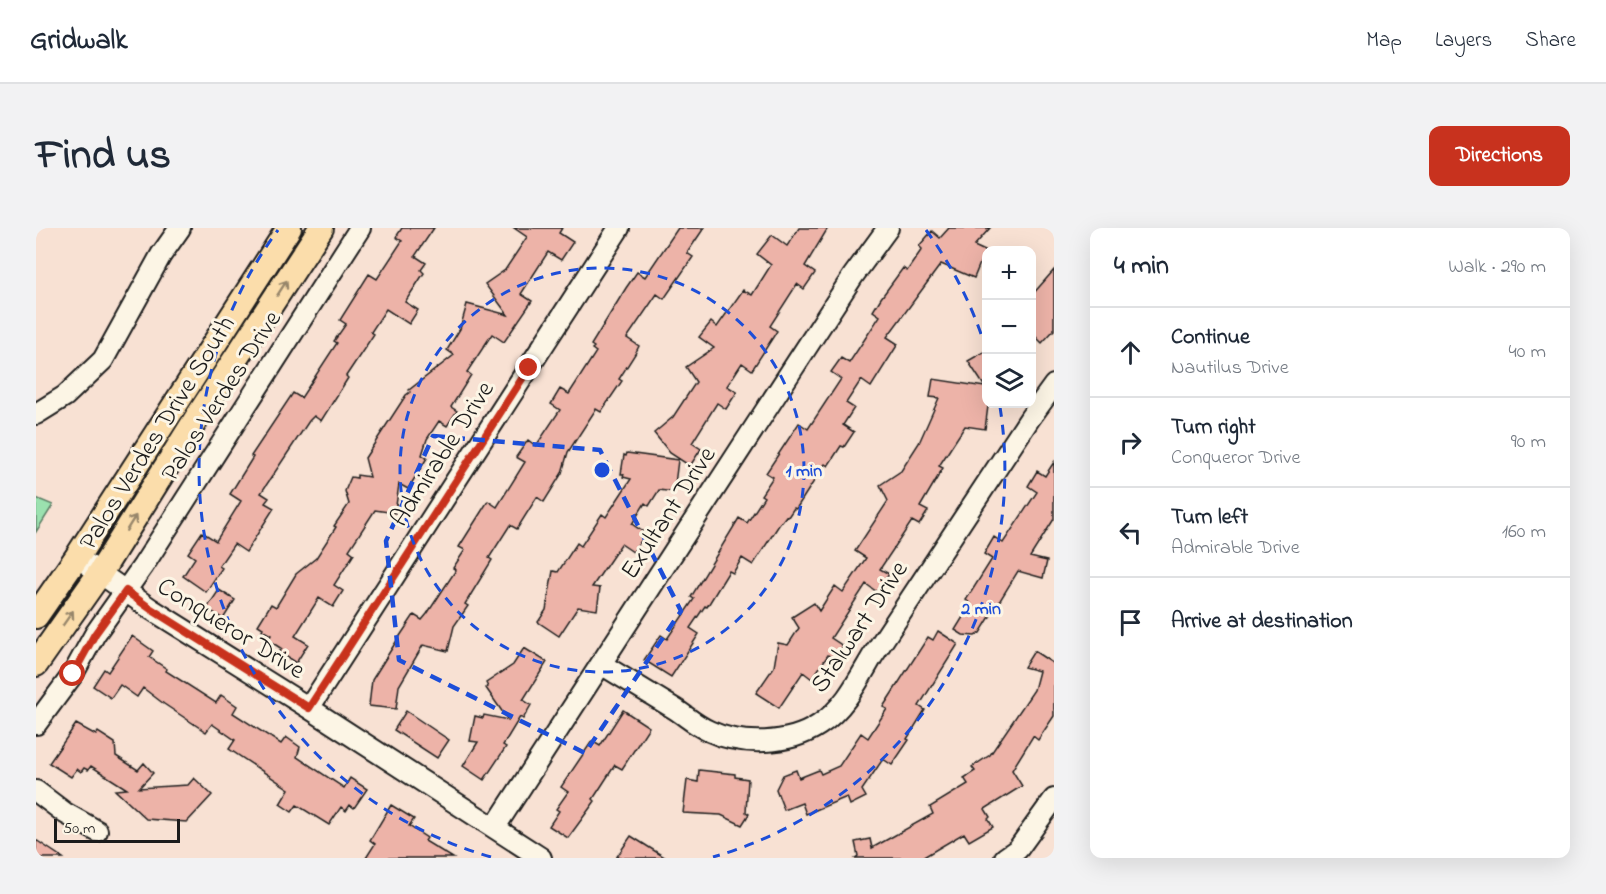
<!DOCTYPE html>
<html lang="en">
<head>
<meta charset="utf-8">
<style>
  body { margin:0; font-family:"Indie Flower",sans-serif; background:#f2f2f3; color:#1f2937 }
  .controls { position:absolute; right:18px; top:18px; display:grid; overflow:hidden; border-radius:12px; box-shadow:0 6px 24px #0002 }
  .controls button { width:54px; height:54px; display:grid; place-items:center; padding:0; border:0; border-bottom:2px solid #e0e1e3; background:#fff; color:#1f2937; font:30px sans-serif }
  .scale { position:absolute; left:18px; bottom:15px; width:126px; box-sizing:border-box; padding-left:6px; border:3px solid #1c1c1c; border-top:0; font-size:16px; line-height:21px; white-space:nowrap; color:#1c1c1c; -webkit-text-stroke:4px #fcf5e5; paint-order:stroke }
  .stop { position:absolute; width:18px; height:18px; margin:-14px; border:4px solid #c8321e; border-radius:50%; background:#fff }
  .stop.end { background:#c8321e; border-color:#fff; box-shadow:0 2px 6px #0008 }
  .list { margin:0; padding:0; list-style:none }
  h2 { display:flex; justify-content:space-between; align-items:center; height:78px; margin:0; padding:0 24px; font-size:26px }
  h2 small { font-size:20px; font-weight:400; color:#747a83 }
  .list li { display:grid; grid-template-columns:39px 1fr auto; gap:18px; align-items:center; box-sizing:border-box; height:90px; padding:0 24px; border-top:2px solid #e0e1e3 }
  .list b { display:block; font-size:22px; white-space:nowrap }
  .list p { margin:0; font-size:20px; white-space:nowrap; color:#747a83 }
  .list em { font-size:20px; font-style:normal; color:#747a83 }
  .icon { flex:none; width:33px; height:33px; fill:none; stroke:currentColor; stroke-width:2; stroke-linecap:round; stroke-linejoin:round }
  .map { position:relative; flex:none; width:1018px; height:630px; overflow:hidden; border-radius:12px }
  header { display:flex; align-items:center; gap:36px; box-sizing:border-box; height:84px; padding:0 30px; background:#fff; border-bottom:2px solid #e0e1e3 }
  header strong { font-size:28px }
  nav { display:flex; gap:33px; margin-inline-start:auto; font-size:21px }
  .intro { display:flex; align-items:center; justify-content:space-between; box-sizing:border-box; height:144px; padding:0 36px }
  h1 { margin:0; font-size:42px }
  .button { padding:15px 27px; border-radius:12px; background:#c8321e; color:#fff; font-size:21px; font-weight:700 }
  main { display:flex; gap:36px; padding:0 36px }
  aside { flex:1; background:#fff; border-radius:12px; box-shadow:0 6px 24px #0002 }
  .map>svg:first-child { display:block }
</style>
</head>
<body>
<header>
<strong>Gridwalk</strong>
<nav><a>Map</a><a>Layers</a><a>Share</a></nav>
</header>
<div class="intro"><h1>Find us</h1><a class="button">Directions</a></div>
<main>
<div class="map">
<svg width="1018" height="630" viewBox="0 0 1018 630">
  <rect width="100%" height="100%" fill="#f8e1d3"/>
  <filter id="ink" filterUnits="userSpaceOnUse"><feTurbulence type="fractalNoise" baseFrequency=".0167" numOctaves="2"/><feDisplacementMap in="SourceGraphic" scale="12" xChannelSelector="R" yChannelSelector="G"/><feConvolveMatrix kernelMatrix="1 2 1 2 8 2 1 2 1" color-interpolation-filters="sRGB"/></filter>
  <g filter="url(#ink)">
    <path fill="#9be1af" stroke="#5c7e66" stroke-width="1.5" d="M0,270l17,7 -17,27z"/>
    <path fill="#edb3a8" stroke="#1c1c1c" stroke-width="1.5" d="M366,0h32l-19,28 11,7 -5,7 3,3 -19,29 13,8 -9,14 -23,-15 -15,23 3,2 -28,42 2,2 -27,43 -7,-5 -5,5 -48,72 8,5 -4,5 9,5 -28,44 -12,-8 -15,22 3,2 -16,24 -23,-16 12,-18 -7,-5 14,-21 14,9 25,-40 -11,-7 23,-37 -2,-1 42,-63 8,5 36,-55 -3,-2 12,-17 -6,-4 29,-46 8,5 25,-38 -6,-4z
      M478,0h48l-3,5 14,9 -12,18 -13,-8 -27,42 11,7 -28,41 -12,-8 -25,38 4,3 -20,32 6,4 -10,15 -8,-5 -12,18 -5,16 5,3 -19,31 -9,-5 -4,29 -20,-3 -26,40 5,4 -20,31 9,6 -10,16 -14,-9 -24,38 13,8 -12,19 -17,-11 3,-3 -14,-9 3,-5 -9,-5 1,-2 -5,-3 13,-21 5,3 20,-33 20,-16 20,-31 -2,-1 15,-22 -4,-13 6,-14 6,1v-3l13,2 -5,-19 41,-63 4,-3 -1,-2 45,-35 -7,-5 13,-21 7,-25 41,11 -23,-31 20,-14 22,-33z
      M642,0h26l-17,25 6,4 -29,42 -7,-5 -30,44 12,8 -4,8 -16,25 3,2 -21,31 -5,-3 -28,43 -6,21 -18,29 -7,-5 -20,32 -7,-4 -21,33 3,2 -27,44 3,2 -14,20 -6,25 -25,-6 -24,41 -3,23 -27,-3 3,-26 22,-35 20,-30 8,5 5,-6 29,-44 -3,-2 12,-18 -6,-3 29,-46 9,6 28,-45 -9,-5 12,-17 8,6 24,-36 -9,-6 9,-15 9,5 27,-42 -4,-3 2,-2 -3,-2 35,-57 11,-16 8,5z
      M763,0h29l-23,38 10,7 -11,16 -7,-5 -27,42 7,5 -25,39 -10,-7 -15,23 10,6 -11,17 -9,-6 -25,40 9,6 -11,17 -20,-13 -16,-20 19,-16 23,-35 -10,-15 28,-19 -15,-11 12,-15 6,5 26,-37 9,5 19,-30 -14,-11 15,-19 15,11z
      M913,0h41l-16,18 11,5 -11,27 -33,-14 -54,73 11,7 -27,43 -10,-7 -15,23 8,5 -11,17 11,7 -10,15 -3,-1 -13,20 -3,-2 -29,45 -2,-1 -6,9 -2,-1 -7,9 -26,40 -11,-7 -9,15 -4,-2 -22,36 -2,-1 -15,22 9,6 -28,43 -27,-17 17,-25 6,4 27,-40 -3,-2 48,-79 8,5 17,-26 -3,-2 12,-18 -7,-4 33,-50 9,6 33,-50 -10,-7 10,-14 8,5 31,-47 -7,-5 8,-13 22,-30 4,3 15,-22 -3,-3 13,-15 8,7z
      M1018,42v60l-12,13 -10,-10v-38z
      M951,122l1,56 -3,23 -20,-3 -26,40 4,2 -23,39 8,4 -9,14 -7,-4 -32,48 9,5 -12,18 -11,-8 -35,54 12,8 -9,13 -6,-4 -16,24 -9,-7 -24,36 -23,-15 18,-26 4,-24 10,2 11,-17 -7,-11 22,-14 5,8 16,-25 8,6 23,-34 -11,-7 33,-50 -8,-16 21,-14 18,-28 20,-45 -9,-1 3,-18 52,8 -17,-26z
      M591,225l51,7 -4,32 -15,-2 -10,16 -4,-3 -13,21 14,10 -13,18 -12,-8 -29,43 8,1 -3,22 -19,-3 -19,29 -21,-14 8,-12 7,-39 5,1 19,-29 4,3 21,-32 4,3 25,-38 -8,-2 1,-3h-3l3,-19 2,1z
      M1018,234v57l-24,38 17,4 -4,17 -25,-7 -38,62 -5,3 -12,-1 -8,-5 16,-26 -5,-4 26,-41 -8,-5 10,-17 9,6 34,-51 -9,-6 9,-15 8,5z
      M183,362l16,10 -12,19 -16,-11z
      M902,403l20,13 -39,62 6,4 -18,29 2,1 -17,25 -9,-6 -21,31 4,7 -16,8 -3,-8 -41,17 -4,-11 -18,7 -8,-21 7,-14 13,-5 3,8 20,-8 2,4 18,-8 22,-33 7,5 19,-29 -4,-2 45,-70 5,3z
      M96,408l21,15 -4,6 18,12 -1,2 50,32 5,-8 16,11 -4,7 48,31 5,-7 14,10 -3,10 47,31 6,-10 17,11 -13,19 -4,-3 -4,6 -5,-4 -12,18 -32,-20 -5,7 -12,-8 9,-15 -60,-40 6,-9 -23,-16 -6,8 -42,-28 -21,-16 -6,9 -17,-12 -9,13 -18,-12 11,-17 4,3z
      M488,420l23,14 -24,38 8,5 -8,14 -3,-2 -17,28 3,2 -22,33 -21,-14 15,-24 -8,-1 5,-25 8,2 1,-3 24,5 -22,-32 2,-1 -2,-4 27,-18z
      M998,423l20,13v52l-16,24 -5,-4 -21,34 10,16 -37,23 5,8 -2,2 5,8 -24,14 -5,-8 -42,25h-67l3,-2 -3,-14 15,-3 2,9 61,-34 -3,-7 38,-23 -4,-6 11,-7 -3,-4 18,-12 44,-65 5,-19 -15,-4z
      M587,482l26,17 -27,42 -7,-4 -22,34 2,2 -27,37 -19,-12 10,-15 -3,-2 12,-17 -7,-5 31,-46 8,5z
      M370,483l43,29 -12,18 -43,-28z
      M40,496l20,11 2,-3 17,11 1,13 22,14 6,-7 9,10 -14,15 49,-3 6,-7 18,17 -25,27 -41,-3 -31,-29 12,-1 -36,-23 -3,4 -4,-2 -3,4 -4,-3 -6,8 -22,-14z
      M663,542l36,4v3l13,2 -2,33 3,2 -7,11 -21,-10 -38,-2 4,-33 11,2z
      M355,577l23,14 -5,7 18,12 -2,3 28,17h-87l9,-14 -5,-4z
      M595,608l35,22h-50z
      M0,612l27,18h-27z"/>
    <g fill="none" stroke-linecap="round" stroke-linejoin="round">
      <defs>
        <path id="minor" d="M0,186l29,-18 38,-36 58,-105 19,-27
          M41,329l74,52 158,99 232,150
          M565,436c25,15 49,30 74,45 11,7 22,17 34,22 32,15 80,14 110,-6 25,-16 39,-44 53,-68l158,-239 24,-33
          M273,480l310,-480
          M0,496l37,-50 22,-40 48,-68 217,-338
          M0,563l29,22 32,18
          M459,599l358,-551 35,-48
          M969,630l13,-9 36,-50"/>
        <path id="major" d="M0,388l41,-59 212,-329
          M0,436l64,-91 98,-157 123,-188"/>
      </defs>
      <use href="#minor" stroke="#1c1c1c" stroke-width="24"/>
      <use href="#major" stroke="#1c1c1c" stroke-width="28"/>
      <use href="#minor" stroke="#fcf5e5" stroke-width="20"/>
      <use href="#major" stroke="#fbddab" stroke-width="24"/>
    </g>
    <defs><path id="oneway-shaft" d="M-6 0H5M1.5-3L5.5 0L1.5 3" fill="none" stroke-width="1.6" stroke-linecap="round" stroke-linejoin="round" transform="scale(1.5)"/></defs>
    <g stroke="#97866b">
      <use href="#oneway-shaft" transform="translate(246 60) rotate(-57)"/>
      <use href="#oneway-shaft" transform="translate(95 295) rotate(-58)"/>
      <use href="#oneway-shaft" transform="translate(32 390) rotate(-55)"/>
    </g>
  </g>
  <g fill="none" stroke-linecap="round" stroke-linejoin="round" filter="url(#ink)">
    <path stroke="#c8321e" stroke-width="8" d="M37,446l22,-40 31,-43 25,18 158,99 220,-340"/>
  </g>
  <path fill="none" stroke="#1d4ed8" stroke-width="4.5" stroke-dasharray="12 8" stroke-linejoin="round" d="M397,208l167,14 81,161 -96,142 -186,-93 -13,-119z"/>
  <g fill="none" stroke="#1d4ed8" stroke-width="3" stroke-dasharray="10 8">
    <circle cx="566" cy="242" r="202"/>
    <path d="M455 629A403 403 0 0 1 242 2M890 2A403 403 0 0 1 950 121M964 179A403 403 0 0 1 677 629"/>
  </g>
  <g text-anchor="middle" stroke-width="6" stroke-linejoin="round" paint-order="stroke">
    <g font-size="26" fill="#1c1c1c" stroke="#fcf5e5">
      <text transform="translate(184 167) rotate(-57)" y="9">Palos Verdes Drive</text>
      <text transform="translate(120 204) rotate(-58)" y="9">Palos Verdes Drive South</text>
      <text transform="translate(405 225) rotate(-57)" y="9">Admirable Drive</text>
      <text transform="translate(631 284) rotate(-57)" y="9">Exultant Drive</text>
      <text transform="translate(822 398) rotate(-56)" y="9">Stalwart Drive</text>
      <text transform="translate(196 399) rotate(32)" y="9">Conqueror Drive</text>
    </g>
  </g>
  <circle cx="566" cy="242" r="9" fill="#1d4ed8" stroke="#fcf5e5" stroke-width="3"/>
  <g font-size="18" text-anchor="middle" font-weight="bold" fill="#1d4ed8" stroke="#fcf5e5" stroke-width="6" stroke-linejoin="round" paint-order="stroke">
    <text x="768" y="248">1 min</text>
    <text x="945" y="386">2 min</text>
  </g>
</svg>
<div class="controls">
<button>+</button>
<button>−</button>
<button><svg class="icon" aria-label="layers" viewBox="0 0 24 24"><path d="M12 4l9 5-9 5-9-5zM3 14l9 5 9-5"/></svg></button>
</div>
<div class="scale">50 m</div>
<div class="stop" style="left:37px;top:446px"></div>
<div class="stop end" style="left:493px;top:140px"></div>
</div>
<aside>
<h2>4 min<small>Walk · 290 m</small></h2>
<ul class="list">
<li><svg class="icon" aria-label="ahead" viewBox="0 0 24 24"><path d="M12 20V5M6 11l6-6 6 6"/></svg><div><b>Continue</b><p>Nautilus Drive</p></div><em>40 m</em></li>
<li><svg class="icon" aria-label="right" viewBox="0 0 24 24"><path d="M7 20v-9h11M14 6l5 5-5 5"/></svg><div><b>Turn right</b><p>Conqueror Drive</p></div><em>90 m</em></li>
<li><svg class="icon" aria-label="left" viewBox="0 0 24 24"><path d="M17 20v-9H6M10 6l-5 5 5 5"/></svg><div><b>Turn left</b><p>Admirable Drive</p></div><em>160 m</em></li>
<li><svg class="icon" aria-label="arrive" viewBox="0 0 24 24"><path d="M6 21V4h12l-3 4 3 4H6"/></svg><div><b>Arrive at destination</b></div></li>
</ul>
</aside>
</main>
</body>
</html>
